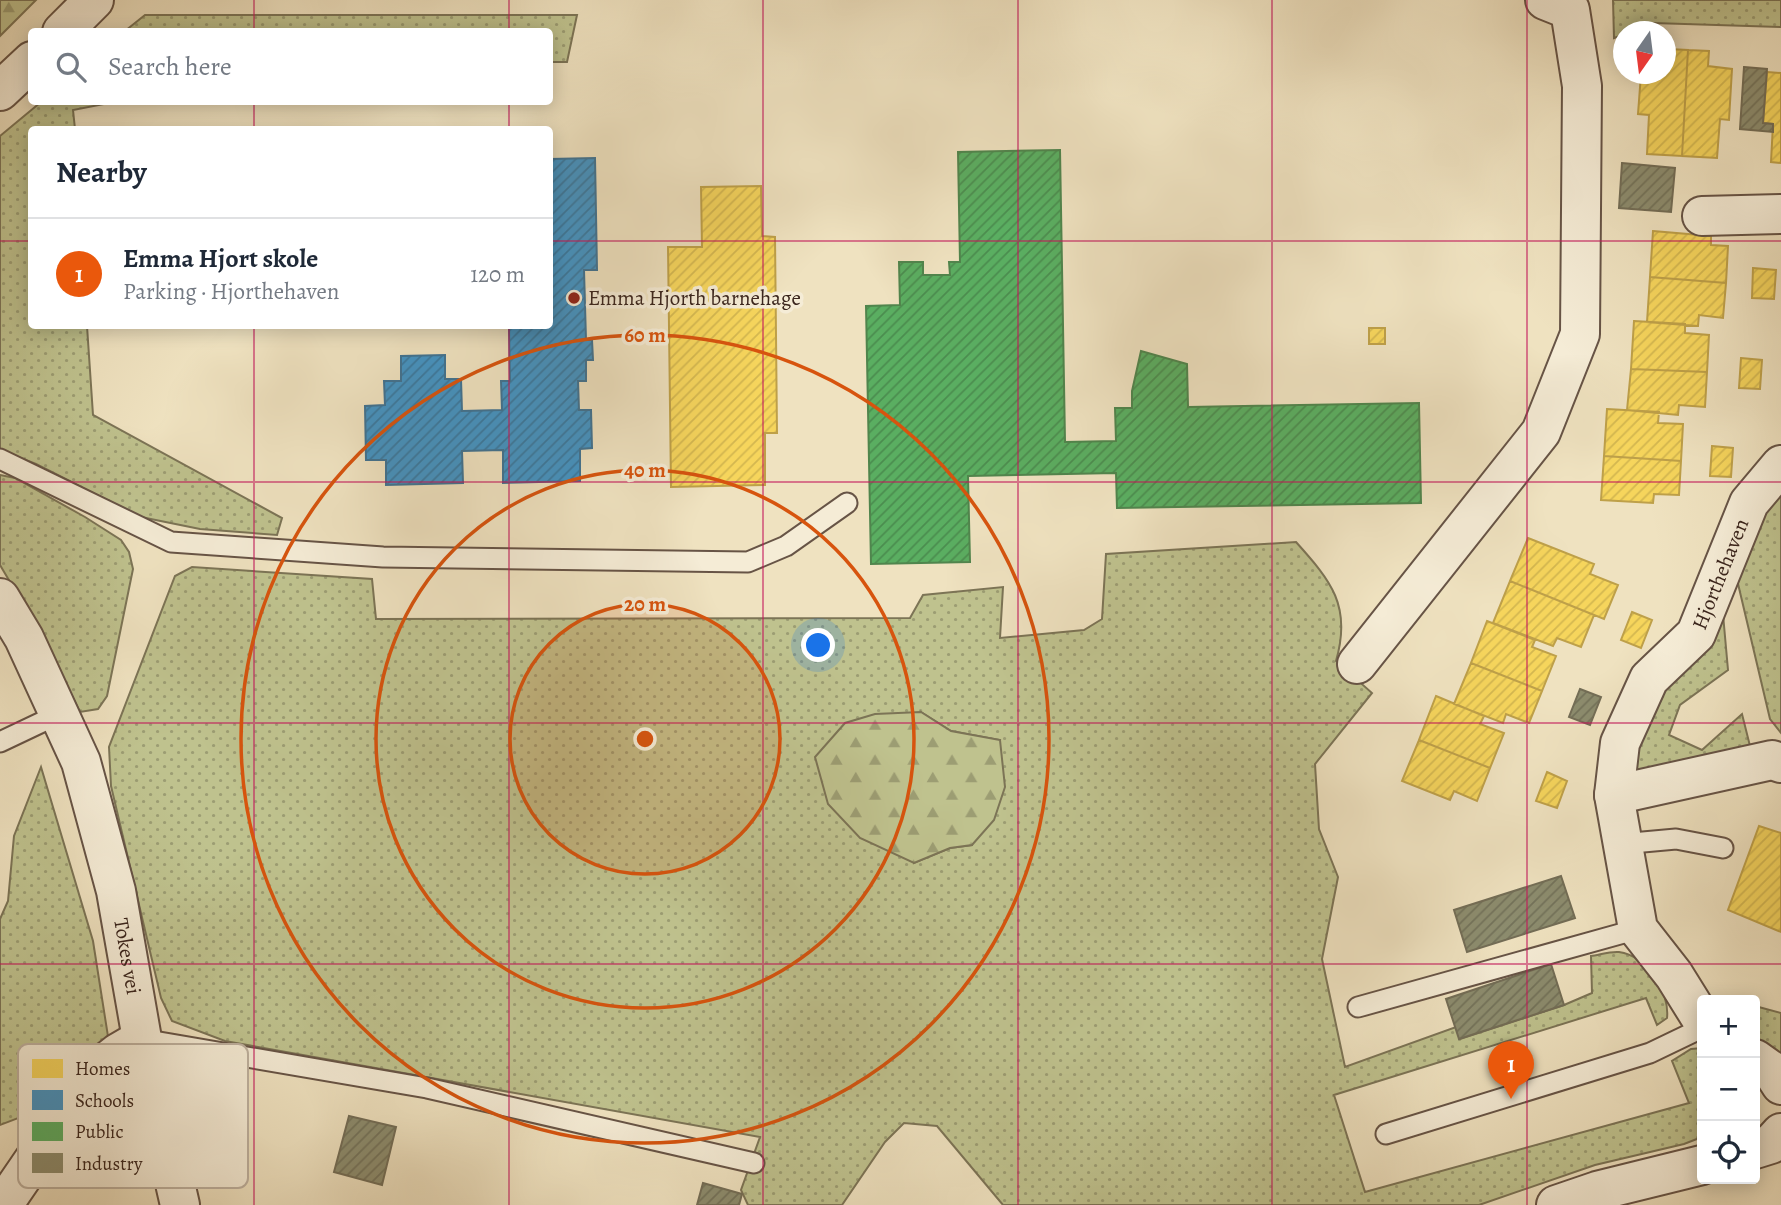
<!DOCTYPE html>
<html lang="en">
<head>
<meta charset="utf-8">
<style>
  body { margin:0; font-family:Alegreya,serif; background:#f6f6f7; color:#1f2937 }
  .controls { position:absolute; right:21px; bottom:21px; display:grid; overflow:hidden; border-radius:7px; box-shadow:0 4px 18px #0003 }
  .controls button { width:63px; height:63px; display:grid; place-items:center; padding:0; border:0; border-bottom:2px solid #e0e1e3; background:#fff; color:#1f2937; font:35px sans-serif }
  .compass { position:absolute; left:1613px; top:21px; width:63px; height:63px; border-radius:50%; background:#fff; box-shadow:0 4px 18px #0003; rotate:194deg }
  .you { position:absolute; left:819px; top:646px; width:24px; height:24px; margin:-18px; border:5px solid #fff; border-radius:50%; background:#1a73e8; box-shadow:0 0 0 10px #1a73e833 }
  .badge { display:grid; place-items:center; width:46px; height:46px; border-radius:50%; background:#ea580c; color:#fff; font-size:23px; font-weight:700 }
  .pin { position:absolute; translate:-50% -58px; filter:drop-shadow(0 2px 4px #0008) }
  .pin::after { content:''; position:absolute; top:37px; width:24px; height:21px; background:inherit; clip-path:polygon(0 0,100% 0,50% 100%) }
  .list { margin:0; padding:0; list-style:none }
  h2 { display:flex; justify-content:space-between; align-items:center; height:91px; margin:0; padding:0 28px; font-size:30px }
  h2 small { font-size:23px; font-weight:400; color:#747a83 }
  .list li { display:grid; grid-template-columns:46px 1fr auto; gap:21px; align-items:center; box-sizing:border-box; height:112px; padding:0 28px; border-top:2px solid #e0e1e3 }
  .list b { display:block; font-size:26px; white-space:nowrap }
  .list p { margin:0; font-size:23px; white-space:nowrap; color:#747a83 }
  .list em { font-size:23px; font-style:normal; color:#747a83 }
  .icon { flex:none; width:38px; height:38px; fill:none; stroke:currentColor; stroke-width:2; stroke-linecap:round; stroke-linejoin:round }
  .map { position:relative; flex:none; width:1781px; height:1205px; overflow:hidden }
  .search { position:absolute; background:#fff; box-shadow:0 4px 18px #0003; left:28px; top:28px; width:525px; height:77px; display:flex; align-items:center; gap:18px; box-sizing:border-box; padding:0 24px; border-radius:7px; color:#747a83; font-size:26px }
  .panel { position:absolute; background:#fff; box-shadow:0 4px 18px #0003; left:28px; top:126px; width:525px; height:203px; border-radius:7px }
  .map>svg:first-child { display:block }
</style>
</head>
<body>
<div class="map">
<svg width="1781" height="1205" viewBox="0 0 1781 1205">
  <defs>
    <pattern id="grass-dots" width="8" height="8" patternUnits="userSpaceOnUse" patternTransform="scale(1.75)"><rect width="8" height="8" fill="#bfc28e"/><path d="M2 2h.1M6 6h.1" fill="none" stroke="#9c9d73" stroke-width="1.8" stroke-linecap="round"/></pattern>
    <pattern id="forest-firs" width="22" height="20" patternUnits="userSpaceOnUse" patternTransform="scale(1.75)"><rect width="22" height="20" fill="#bfc28e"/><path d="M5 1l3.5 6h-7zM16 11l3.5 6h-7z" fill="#9c9d73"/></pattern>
    <pattern id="homes-hatch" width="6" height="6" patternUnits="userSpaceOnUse" patternTransform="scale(1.75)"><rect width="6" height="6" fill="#f6d55c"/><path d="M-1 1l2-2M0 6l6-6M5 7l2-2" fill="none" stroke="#d4b750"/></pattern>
    <pattern id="schools-hatch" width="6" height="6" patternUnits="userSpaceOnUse" patternTransform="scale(1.75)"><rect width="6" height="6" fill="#4393c3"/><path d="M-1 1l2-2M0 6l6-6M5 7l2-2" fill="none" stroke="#39789e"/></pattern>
    <pattern id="public-hatch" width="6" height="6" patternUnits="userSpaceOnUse" patternTransform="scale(1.75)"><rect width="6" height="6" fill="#5aae61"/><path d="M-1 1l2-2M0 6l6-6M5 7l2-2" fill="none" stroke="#4b8d4f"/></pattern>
    <pattern id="industry-hatch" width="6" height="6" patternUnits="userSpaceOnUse" patternTransform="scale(1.75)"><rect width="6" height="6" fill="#8c8c6e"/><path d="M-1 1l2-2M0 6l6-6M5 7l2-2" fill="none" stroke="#73725a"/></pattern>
  </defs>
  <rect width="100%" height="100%" fill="#efe2c0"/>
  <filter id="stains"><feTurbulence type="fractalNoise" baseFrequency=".00286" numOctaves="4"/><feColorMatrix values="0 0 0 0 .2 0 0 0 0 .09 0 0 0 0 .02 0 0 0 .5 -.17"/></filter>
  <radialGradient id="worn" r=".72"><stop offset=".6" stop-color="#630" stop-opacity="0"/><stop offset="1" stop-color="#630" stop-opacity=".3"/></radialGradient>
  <path fill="url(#grass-dots)" stroke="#7c7456" stroke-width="2" fill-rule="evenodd" d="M1613,0h168v27l-128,-4 -22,8 -7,1 -1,3 -9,3z
    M145,15h432l-10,47h-17v-30l-425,-1z
    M41,102h73l-41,8 2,19 -43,1v196h55l6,89 189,103 -5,17 -77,-6 -59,-12 -105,-53 -36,-14v-314z
    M0,475l15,3 70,39 36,23 8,12 4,17 -26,127 -9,13 -18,3 -38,-76 -42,-71z
    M1781,488v245l-11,-14 -35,-148 35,-76z
    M1296,542c35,39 56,64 40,119l36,32 -57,71 4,65 19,48 -16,82 23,108 111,-40 4,12 104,-34 28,-12 -1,-37c8,-1 20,-5 28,-4 28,4 51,40 48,66l-10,7 -11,-27 -312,97 31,97 324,-89 -17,-42 19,-12 11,-1v89l-18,7 -89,21 -116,40h-476l-66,-79 -33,-3 -19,19 -43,63h-94l-7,-15 19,-53 -535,-96 -53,-20 -11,-23 -50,-212 -2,-39 66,-171 17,-9 180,12 4,40 534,-1 13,-23 80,-8 -3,51 84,-8 18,-11 4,-65zM921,712l30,19 49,9 -28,105 -22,3 -36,15z
    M1722,603l6,67 -48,35 -11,30 33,15 40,-36 9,36 -126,27 32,-90z
    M41,767l52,174 22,140 -115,44v-206l8,-18 6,-65z
    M1755,1006l26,7v43l-26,-19z"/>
  <path fill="url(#forest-firs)" stroke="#7c7456" stroke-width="2" d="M0,0h36l-36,36z
    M921,712l30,19 49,9 5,47 -11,33 -22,25 -22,3 -36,15 -54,-25 -32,-34 -13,-47 30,-34 30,-9z"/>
  <path fill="url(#homes-hatch)" stroke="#bea049" stroke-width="2" d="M1668,49l20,1 -6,106 -35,-2 2,-39 -11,-1 3,-40h25z
    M1688,50l21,1 -1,15 24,3 -3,51 -9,-1 -3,39 -35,-2z
    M1767,72l14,1v90l-10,-1 2,-38 -10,-1z
    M761,186l1,50 13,1 2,196h-12v52l-94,2 -3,-240h34l-1,-60z
    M1653,231l58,5v9l17,1 -2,37 -76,-6z
    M1753,268l23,2 -2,29 -22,-1z
    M1650,277l76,6 -3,35 -24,-3 -1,11 -51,-4z
    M1634,321l51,3v9l24,2 -2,37 -76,-3z
    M1369,328h16v16h-16z
    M1741,358l21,2 -2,29 -21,-1z
    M1631,369l76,3 -2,35 -26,-2 -1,10 -51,-5z
    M1607,409l52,3 -1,11 25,1 -2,37 -77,-5z
    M1712,446l21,2 -2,29 -21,-1z
    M1604,456l77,5 -2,34 -25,-1 -1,9 -52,-3z
    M1528,538l66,26 -4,10 28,11 -14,34 -94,-38z
    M1510,581l84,34 -13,32 -24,-9 -4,8 -60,-23z
    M1632,612l20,8 -11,28 -20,-8z
    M1487,621l48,19 -3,7 24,9 -14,35 -71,-28z
    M1471,663l71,28 -13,32 -23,-9 -3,9 -49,-19z
    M1436,696l48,20 -4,8 24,9 -14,35 -71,-28z
    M1419,740l71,28 -13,33 -23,-10 -4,9 -48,-19z
    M1547,772l20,9 -10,27 -21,-7z
    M1759,826l22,7v99l-53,-22z"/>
  <path fill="url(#schools-hatch)" stroke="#407291" stroke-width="2" d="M595,158l2,112h-13l2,70h6l1,20h-7v21h-8l1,29h12l1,38 -12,1v32l-77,2v-33l-41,1 1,32 -77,2v-25h-20l-1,-54 20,-1 -1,-24h17v-25l44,-1v24h16l1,32 40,-1 -1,-29h9l-1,-55h41v-167z"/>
  <path fill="url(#public-hatch)" stroke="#50854d" stroke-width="2" d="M1060,150l5,292 51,-1 -1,-33h17v-17l9,-40 46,13 1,43 231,-4 2,100 -304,5 -1,-35 -148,3 2,86 -99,2 -5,-258 34,-1 -1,-43h24v13h27l-1,-13h11l-2,-110z"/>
  <path fill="url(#industry-hatch)" stroke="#736d56" stroke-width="2" d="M1744,67l23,2 -4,54 10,1v8l-33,-3z
    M1622,163l53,5 -4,44 -52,-4z
    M1580,689l21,8 -11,28 -21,-8z
    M1561,876l14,42 -108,34 -13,-42z
    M1551,964l13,41 -105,34 -13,-40z
    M349,1116l47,11 -14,58 -48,-13z
    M703,1183l39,11 -3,11h-42z"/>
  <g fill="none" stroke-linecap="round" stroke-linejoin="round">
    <defs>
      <path id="lane" d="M0,459l171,83 212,15 365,5 38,-16 61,-43
        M0,742l59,-28
        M1621,844l55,-5 47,9
        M1358,1007l280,-78
        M142,1039l285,49 327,75
        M1386,1134l264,-81 52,-25"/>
      <g id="street">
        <path d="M62,32l32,-32"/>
        <path d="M0,91l32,-30"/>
        <path d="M1702,216l79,-2"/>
        <path id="s1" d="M0,598l24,40 57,124 35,129 26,148 38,166"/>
        <path d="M1357,664l184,-232 39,-98 2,-248 -12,-76 -25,-10"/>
        <path d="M1614,795l158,-35 9,3"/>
        <path id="s2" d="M1702,1020l-28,-45 -36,-46 -24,-134 6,-52 29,-64 47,-45 53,-131 32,-38"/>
        <path d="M1755,1059l17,12 9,14"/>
        <path d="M1755,1149l16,-5 10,-11"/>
        <path d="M3,1205l91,-133 24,-19 24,-14"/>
        <path d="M1556,1205l41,-14 105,-26"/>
      </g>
    </defs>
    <use href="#lane" stroke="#675446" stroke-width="23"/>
    <use href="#street" stroke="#675446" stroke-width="42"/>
    <use href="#lane" stroke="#f5ecd6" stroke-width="19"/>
    <use href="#street" stroke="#f5ecd6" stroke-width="38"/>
  </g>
  <path fill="none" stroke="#c2185b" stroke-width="2" stroke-opacity="0.55" d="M254,0v32M509,0v32M763,0v1205M1018,0v1205M1272,0v1205M1527,0v1205M254,102v28M509,102v28M0,241h32M550,241h1231M254,326v879M509,326v879M0,482h1781M0,723h1781M0,964h1781"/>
  <circle cx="645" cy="739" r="135" fill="#d7540e" fill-opacity=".12"/>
  <g fill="none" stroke="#d7540e" stroke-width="3.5">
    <circle cx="645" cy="739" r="135"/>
    <circle cx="645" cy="739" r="269"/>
    <circle cx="645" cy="739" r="404"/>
  </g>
  <circle fill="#8f2418" stroke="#f5ecd6" stroke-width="2.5" cx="574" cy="298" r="7"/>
  <g text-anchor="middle" stroke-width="7" stroke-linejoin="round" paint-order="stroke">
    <g font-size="21" fill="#3a251d" stroke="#f5ecd6" text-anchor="start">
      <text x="588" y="305">Emma Hjorth barnehage</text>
    </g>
    <g font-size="21" fill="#3a251d" stroke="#f5ecd6">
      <text dy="7" stroke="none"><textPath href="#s2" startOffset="500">Hjorthehaven</textPath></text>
      <text dy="7" stroke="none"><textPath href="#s1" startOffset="383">Tokes vei</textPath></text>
    </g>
  </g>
  <rect x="18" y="1044" width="230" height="144" rx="10" fill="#f5ecd6" stroke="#bdb09e" stroke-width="2"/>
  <rect x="32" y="1059" width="31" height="19" fill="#f6d55c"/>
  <rect x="32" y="1090" width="31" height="20" fill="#4393c3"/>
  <rect x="32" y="1122" width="31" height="19" fill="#5aae61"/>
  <rect x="32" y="1153" width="31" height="20" fill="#8c8c6e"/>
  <g font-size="19" fill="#3a251d">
    <text x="75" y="1075">Homes</text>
    <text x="75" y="1107">Schools</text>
    <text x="75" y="1138">Public</text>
    <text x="75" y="1170">Industry</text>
  </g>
  <circle cx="645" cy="739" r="10" fill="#d7540e" stroke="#f5ecd6" stroke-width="3.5"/>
  <g font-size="21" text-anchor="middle" font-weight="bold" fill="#d7540e" stroke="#f5ecd6" stroke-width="7" stroke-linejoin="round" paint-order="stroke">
    <text x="645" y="342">60 m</text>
    <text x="645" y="477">40 m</text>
    <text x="645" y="611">20 m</text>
  </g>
  <rect width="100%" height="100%" filter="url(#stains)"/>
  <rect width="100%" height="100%" fill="url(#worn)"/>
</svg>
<div class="controls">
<button>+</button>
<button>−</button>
<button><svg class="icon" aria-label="locate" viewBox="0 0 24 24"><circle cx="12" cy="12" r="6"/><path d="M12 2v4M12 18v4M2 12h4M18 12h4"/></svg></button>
</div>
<svg class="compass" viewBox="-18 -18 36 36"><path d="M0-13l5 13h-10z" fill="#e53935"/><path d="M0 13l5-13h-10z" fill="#747a83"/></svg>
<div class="you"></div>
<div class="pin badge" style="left:1511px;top:1099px">1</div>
<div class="search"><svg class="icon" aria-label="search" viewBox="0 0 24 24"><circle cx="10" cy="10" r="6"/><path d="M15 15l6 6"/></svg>Search here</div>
<section class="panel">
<h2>Nearby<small></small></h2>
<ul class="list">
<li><span class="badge">1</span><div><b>Emma Hjort skole</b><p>Parking · Hjorthehaven</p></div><em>120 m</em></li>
</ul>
</section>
</div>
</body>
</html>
